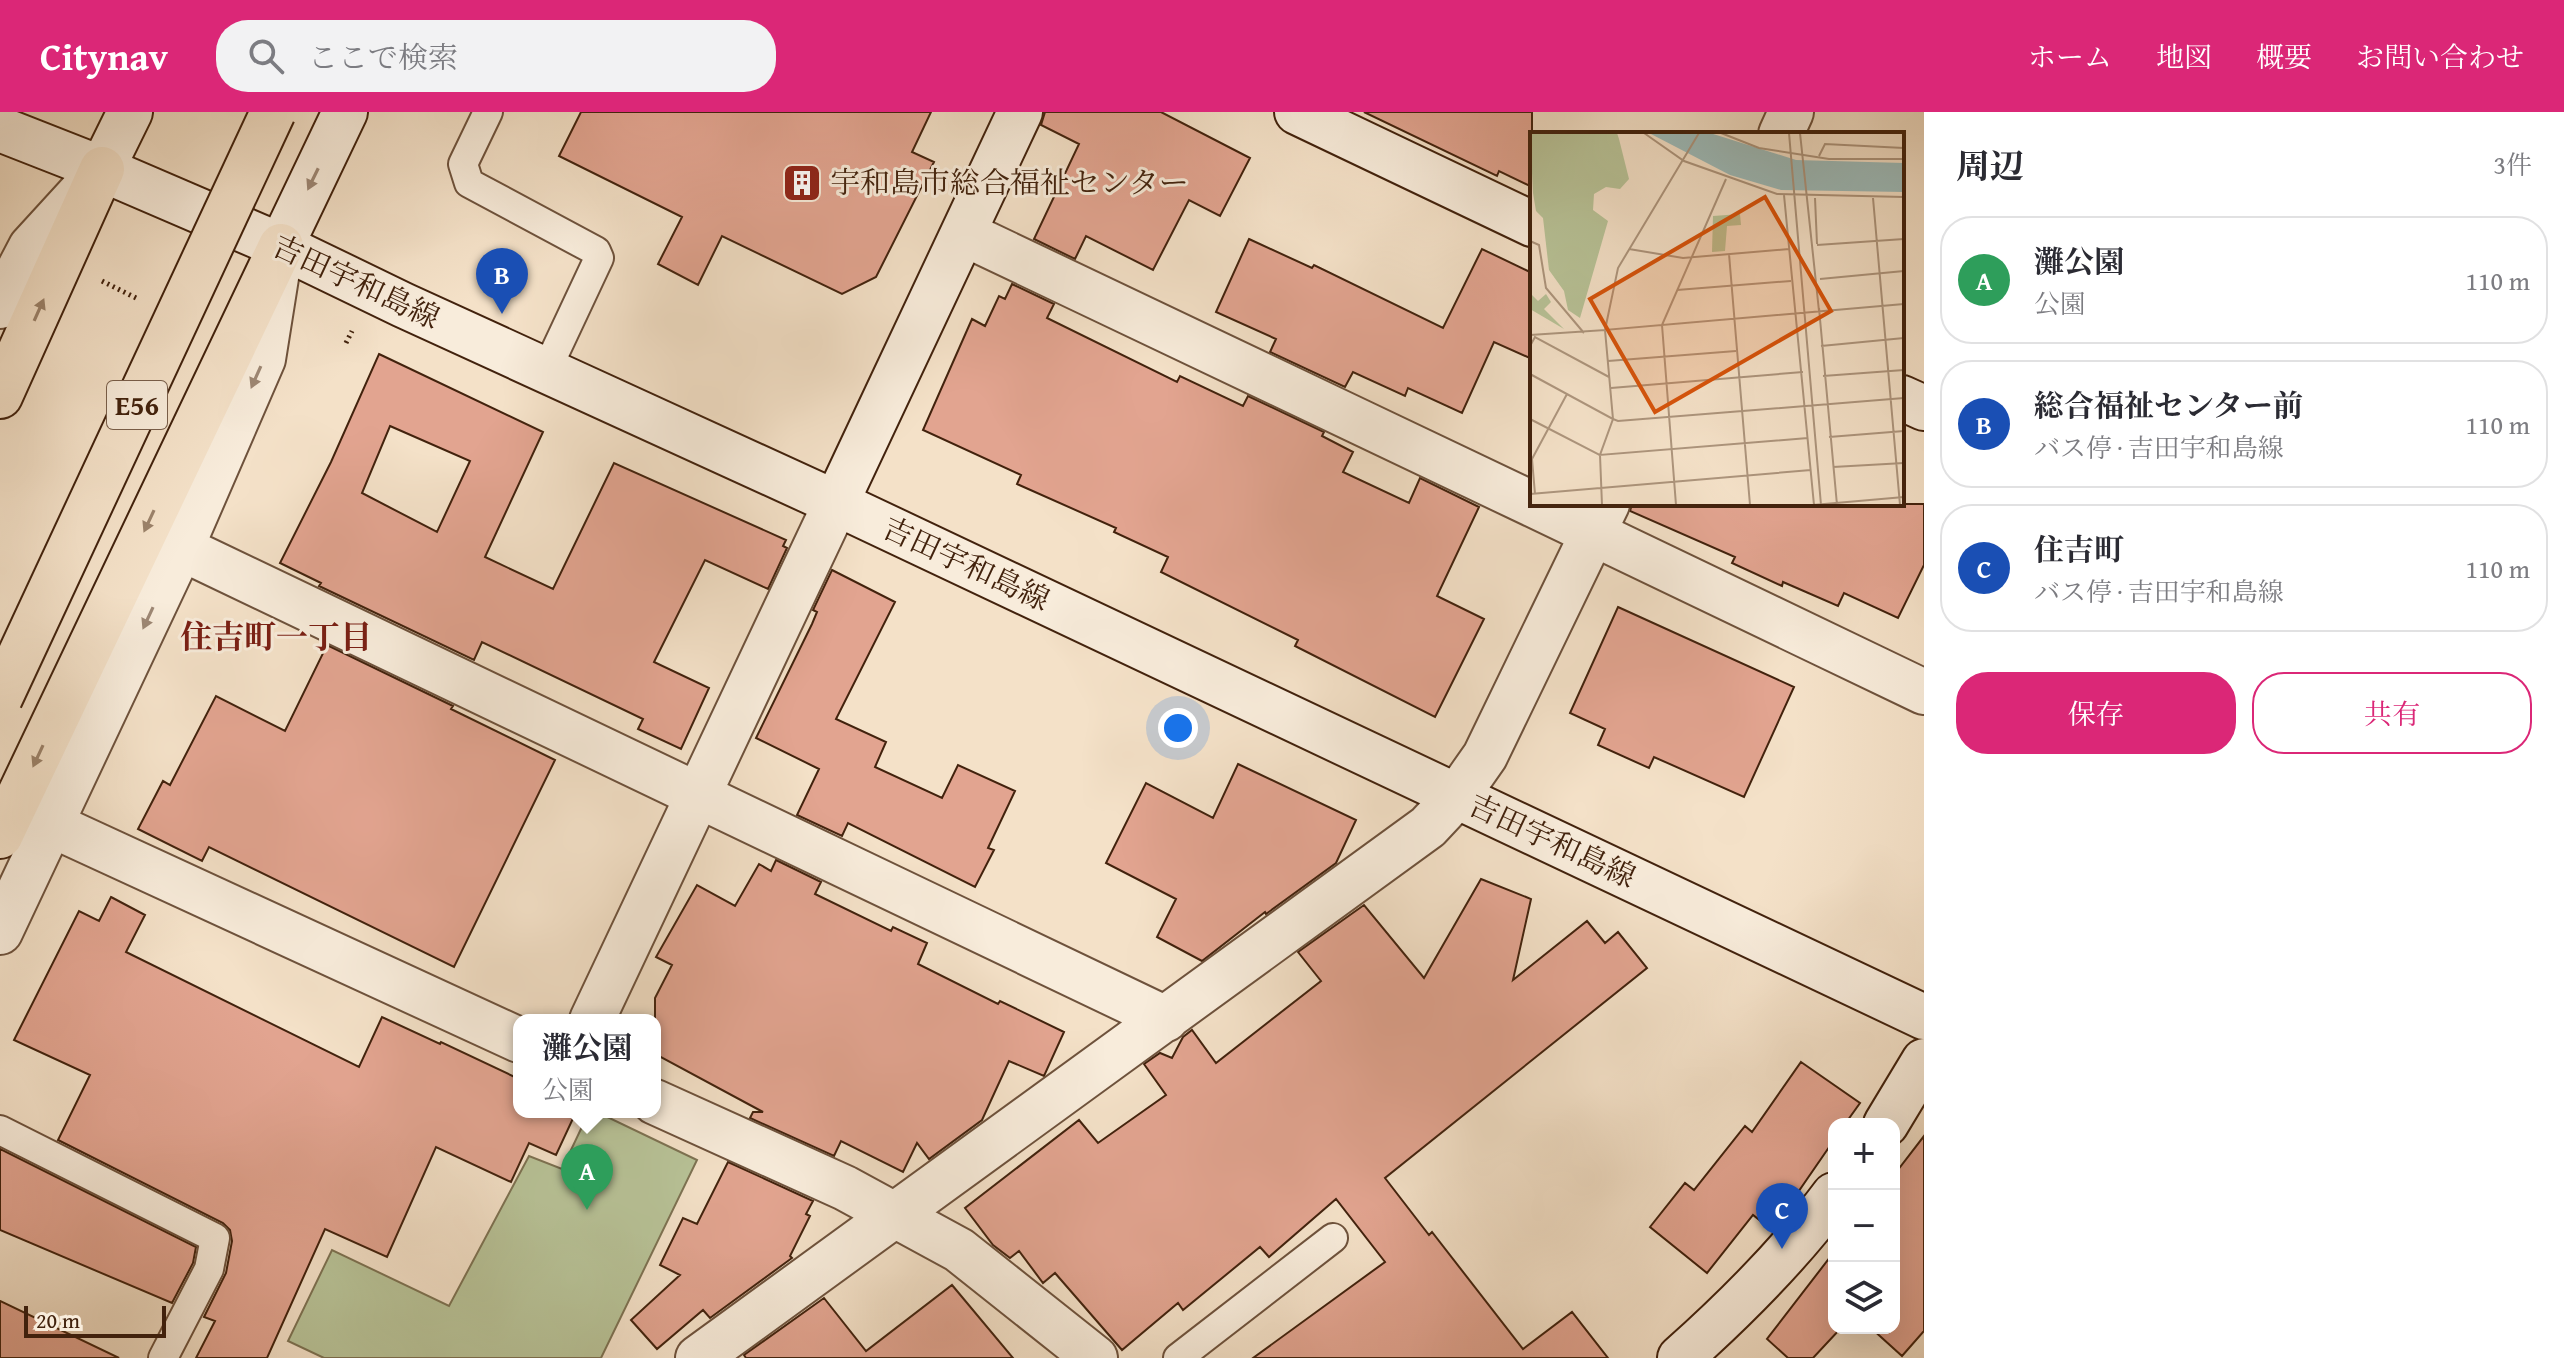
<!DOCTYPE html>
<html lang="ja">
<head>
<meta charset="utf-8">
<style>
  body { margin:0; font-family:"Gentium Book Plus","Noto Serif JP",serif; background:#f2f2f3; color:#2b2b33 }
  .controls { position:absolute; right:24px; bottom:24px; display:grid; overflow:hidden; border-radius:16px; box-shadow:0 8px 32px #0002 }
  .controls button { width:72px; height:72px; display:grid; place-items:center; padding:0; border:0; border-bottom:2px solid #e1e1e2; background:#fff; color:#2b2b33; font:40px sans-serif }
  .scale { position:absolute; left:24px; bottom:20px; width:142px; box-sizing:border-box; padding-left:8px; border:4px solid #42220d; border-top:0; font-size:22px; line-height:28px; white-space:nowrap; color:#42220d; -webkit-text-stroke:6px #f8ecdb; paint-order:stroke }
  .you { position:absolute; left:1178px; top:616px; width:28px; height:28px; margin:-20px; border:6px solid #fff; border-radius:50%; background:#1a73e8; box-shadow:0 0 0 12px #1a73e833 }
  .badge { display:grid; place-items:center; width:52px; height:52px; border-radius:50%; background:#db2777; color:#fff; font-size:26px; font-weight:700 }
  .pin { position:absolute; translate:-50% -66px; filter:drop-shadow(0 2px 4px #0008) }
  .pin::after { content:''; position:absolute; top:42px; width:28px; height:24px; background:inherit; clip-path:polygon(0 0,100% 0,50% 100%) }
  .popup { position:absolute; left:513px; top:902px; width:148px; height:104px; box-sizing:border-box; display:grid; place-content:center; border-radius:16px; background:#fff; filter:drop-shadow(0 2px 6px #0005); font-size:26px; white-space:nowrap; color:#7c7c81 }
  .popup b { font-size:30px; color:#2b2b33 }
  .popup::after { content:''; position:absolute; left:50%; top:100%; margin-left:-16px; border:16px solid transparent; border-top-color:#fff }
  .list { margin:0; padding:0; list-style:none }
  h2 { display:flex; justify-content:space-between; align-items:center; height:104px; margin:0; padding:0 32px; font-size:34px }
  h2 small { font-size:26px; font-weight:400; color:#7c7c81 }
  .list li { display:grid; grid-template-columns:52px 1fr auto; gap:24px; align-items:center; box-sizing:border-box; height:128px; margin:0 16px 16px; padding:0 16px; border:2px solid #e1e1e2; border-radius:32px }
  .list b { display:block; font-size:30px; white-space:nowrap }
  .list p { margin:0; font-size:26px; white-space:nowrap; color:#7c7c81 }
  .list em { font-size:26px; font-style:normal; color:#7c7c81 }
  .actions { display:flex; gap:16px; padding:24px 32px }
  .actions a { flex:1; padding:18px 0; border:2px solid #db2777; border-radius:32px; text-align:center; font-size:28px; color:#db2777 }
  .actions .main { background:#db2777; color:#fff }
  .icon { flex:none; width:44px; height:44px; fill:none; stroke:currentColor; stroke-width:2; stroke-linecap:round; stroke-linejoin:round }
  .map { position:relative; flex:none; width:1924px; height:1246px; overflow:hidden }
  header { display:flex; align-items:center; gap:48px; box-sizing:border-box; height:112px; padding:0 40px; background:#db2777; color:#fff }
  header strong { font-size:38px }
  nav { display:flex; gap:44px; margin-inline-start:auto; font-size:28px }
  .search { width:560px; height:72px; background:#f2f2f3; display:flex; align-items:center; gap:20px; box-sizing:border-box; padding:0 28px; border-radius:32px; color:#7c7c81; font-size:30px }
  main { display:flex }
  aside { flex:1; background:#fff }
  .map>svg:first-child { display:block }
</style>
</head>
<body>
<header>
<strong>Citynav</strong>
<div class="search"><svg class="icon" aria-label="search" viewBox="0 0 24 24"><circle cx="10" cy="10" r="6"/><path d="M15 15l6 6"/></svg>ここで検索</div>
<nav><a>ホーム</a><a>地図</a><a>概要</a><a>お問い合わせ</a></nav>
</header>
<main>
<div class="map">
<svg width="1924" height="1246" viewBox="0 0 1924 1246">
  <rect width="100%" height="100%" fill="#f4e1c8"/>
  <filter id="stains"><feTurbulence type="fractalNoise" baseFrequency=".0025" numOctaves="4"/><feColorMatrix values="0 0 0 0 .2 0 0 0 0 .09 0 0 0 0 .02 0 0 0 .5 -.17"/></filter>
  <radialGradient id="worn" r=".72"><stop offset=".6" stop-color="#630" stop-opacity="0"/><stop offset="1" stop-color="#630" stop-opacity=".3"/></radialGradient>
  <path fill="#b8c398" stroke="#7d7252" stroke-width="2" d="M589,1000h8l100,48 -96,198h-277l-36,-17 44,-91 117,56 80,-150 33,13z"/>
  <path fill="#e2a490" stroke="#42220d" stroke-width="2" fill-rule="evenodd" d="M581,0h350l-19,40 22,10 -58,115 -34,17 -120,-58 -24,49 -40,-21 24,-47 -123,-61z
    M1045,0h116l89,46 -30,58 -31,-16 -36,70 -67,-34 -11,23 -41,-20 45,-95 -38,-19z
    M1364,0h168v75l-33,-16 -2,5z
    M1249,127l63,29 2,-3 129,63 39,-79 50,24v86l-38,-17 -32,71 -54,-25 -3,8 -52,-24 -8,15 -75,-35 6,-13 -60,-27z
    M1012,172l42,20 -7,14 130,64 3,-6 63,30 5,-10 76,36 -2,4 31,16 -10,20 66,31 11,-25 59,29 -42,89 47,23 -49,98 -140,-71 3,-6 -137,-68 7,-15 -54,-25 2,-4 -99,-44 4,-9 -98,-45 49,-111 13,7 14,-30 6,3z
    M379,242l164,78 -58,125 68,32 61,-126 172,77 -3,6 4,2 -19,41 -63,-29 -51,102 55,26 -28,61 -43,-20 5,-10 -161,-77 -8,18 -155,-74 2,-3 -41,-20 51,-101zM390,314l80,35 -33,71 -75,-39z
    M1632,392h292v61l-26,53 -54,-25 -6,13 -55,-24 -1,4 -50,-23 3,-6 -105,-46z
    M832,458l63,32 -59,117 50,23 -11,25 67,31 16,-33 57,26 -27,57 6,2 -19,37 -127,-64 -6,13 -45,-21 22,-46 -63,-31 56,-114 5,-12 -4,-2z
    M1618,495l176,80 -50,110 -90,-40 -5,11 -51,-23 7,-16 -35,-16z
    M327,533l126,61 -2,3 104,51 -101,207 -245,-120 -7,14 -64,-32 25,-48 7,4 46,-89 69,35z
    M1238,652l118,56 -20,43 -70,51 -1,-2 -63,49 -45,-24 19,-38 -70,-36 40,-80 67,35z
    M776,748l45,22 -6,12 76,37 2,-4 34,16 -9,21 80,40 2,-3 64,31 -20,44 -35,-15 -27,59 -53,39 -12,-16 -14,29 -62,-31 -7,15 -84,-38 3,-6h10l-108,-58v-56l17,-33 -16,-8 41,-72 38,21 24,-42 12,7z
    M1481,767l50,20 -18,81 74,-59 18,22 13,-11 29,36 -262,210 44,57 3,-3 91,117 49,-37 36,46h-355l132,-96 -49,-63 -67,58 -9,-10 -77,63 -5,-7 -56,47 -67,-77 -12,10 -24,-32 -9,7 -17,-13 -28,-37 114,-88 19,23 68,-48 -22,-31 16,-11 12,5 11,-21 9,-7 24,33 105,-82 -23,-29 66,-47 60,73z
    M111,785l34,18 -19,37 233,115 23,-50 58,27 1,-2 78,37v33h57l-20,43 -27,-12 -18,39 -75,-35 -49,110 -62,-28 -58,129h-71l19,-37 -11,-4 22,-44 6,-32 -2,-11 -7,-7 -165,-83 32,-65 -76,-35 65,-129 20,10z
    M1801,950l59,41 -15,21h-11v16l-62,90 -19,-15 -46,58 -57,-46 35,-44 9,7 51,-64 7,6z
    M1924,1024v195l-22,25 -31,-28h23v-153z
    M0,1037l196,98 -3,16 -21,40 -172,-73z
    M728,1050l85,39 -7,13 4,2 -20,40 2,2 -82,60 -7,-8 -46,39 -26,-29 49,-45 -20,-10 23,-47 14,6z
    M1834,1140v76h7l-28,30h-25l-21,-19z
    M952,1173l61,73h-267l-2,-3 80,-57 42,53z
    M0,1189l119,57h-119z"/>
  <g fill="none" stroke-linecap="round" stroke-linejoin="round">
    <defs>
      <path id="lane" d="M488,0l-25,52 6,19 127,68 3,7 -53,113
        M0,1018l215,108 -6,31 -46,89
        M1178,1246l155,-120"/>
      <path id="street" d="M1781,22l10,-22
        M965,122l567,270
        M0,194l31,-59 64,-70
        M1532,392l392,188
        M181,436l985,471
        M50,712l469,216
        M0,820l181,-384 82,-189 15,-94
        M592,908l244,-517
        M655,990l190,86 114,62 136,108
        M698,1246l730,-531 29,-31 28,-40 122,-252"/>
      <path id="secondary" d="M1297,0l235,112
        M0,17l102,40 179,77 122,59 433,198 1088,514
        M102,57l28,-57
        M281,134l64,-134
        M1902,286l22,10
        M836,391l184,-391
        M1886,1012l38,-63
        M1680,1246c55,-49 110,-104 154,-163"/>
      <path id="highway" d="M0,284l102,-227
        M0,724l281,-590"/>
    </defs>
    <use href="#lane" stroke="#6e523c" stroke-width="32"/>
    <use href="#street" stroke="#6e523c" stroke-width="48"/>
    <use href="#secondary" stroke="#42220d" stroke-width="48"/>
    <use href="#highway" stroke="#42220d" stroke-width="48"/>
    <path stroke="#42220d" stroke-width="5" stroke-dasharray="2 4" stroke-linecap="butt" d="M102,169l34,17
      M346,231l6,-12"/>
    <use href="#lane" stroke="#f8ecdb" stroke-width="28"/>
    <use href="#street" stroke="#f8ecdb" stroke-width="44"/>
    <use href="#secondary" stroke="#f8ecdb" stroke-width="44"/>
    <use href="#highway" stroke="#f4e1c8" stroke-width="44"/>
    <defs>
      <path id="highway-bridge" d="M0,586l273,-586"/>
    </defs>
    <use href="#highway-bridge" stroke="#42220d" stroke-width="48" stroke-linecap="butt"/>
    <use href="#highway-bridge" stroke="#f4e1c8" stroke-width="44"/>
  </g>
  <defs><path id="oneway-solid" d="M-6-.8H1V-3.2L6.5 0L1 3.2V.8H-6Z" transform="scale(2)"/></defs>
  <g fill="#9d8774">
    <use href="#oneway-solid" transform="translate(313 67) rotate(116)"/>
    <use href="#oneway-solid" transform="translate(256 265) rotate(114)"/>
    <use href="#oneway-solid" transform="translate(148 506) rotate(115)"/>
  </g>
  <g fill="#9b826a">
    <use href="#oneway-solid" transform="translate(39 198) rotate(-66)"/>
    <use href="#oneway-solid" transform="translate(149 409) rotate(115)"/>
    <use href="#oneway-solid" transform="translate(38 644) rotate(115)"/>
  </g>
  <defs>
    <symbol id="building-square" viewBox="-11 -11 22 22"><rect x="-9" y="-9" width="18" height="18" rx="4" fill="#8f2418" stroke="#f8ecdb"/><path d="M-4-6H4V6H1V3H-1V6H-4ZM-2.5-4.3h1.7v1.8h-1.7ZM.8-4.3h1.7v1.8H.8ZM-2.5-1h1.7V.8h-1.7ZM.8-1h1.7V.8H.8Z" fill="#fff"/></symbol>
  </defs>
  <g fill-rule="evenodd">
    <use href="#building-square" x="780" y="49" width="44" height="44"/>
  </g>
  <g text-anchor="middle" stroke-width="6" stroke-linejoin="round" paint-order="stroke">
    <rect fill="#f8ecdb" stroke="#795f4b" stroke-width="2" x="107" y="269" width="60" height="48" rx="6"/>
    <g font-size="28" font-weight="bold" fill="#42220d">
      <text x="137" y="303">E56</text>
    </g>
    <g font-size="30" fill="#42220d" stroke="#f8ecdb" text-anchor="start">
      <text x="830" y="81">宇和島市総合福祉センター</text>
    </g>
    <g font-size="30" fill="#42220d" stroke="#f8ecdb">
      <text transform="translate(356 170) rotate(25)" y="10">吉田宇和島線</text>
      <text transform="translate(966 452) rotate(25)" y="10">吉田宇和島線</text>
      <text transform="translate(1552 729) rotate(25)" y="10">吉田宇和島線</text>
    </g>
    <g font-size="32" font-weight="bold" fill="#7a1f14" stroke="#f8ecdb">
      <text x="276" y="536">住吉町一丁目</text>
    </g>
  </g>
  <g transform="translate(1530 20)">
    <rect width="374" height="374" fill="#f4e1c8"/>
    <path d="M0,1h87l2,6 10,40 -9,10 -14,-2 -12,7 -1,16 15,11 -28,97 -12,-8 -4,-19 -15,-21 -6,-52 -7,-7 -3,-18zM210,82l1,11 -14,1 -2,25 -13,1 1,-36zM0,161l8,8 8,-7 5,8 -7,7 20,20 -34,-20z" fill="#b8c398"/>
    <path d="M119,1h61l86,27 108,3v29l-123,-2 -51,-15z" fill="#9dbcbb"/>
    <path fill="none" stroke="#ad957d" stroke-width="2" d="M114,1l40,28 93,33 127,3M169,1l-81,135 -13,62 299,-26M191,1l38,15 70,11h75M259,1l32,372M270,1l19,178M289,24l6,-12 79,4M254,63l30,310M285,66l2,46M343,66l27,307M0,109l9,4 7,43 38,45M287,113l87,-6M99,117l54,9 106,-9M199,122l21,251M290,147l84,-8M147,158l114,-9M289,176l18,197M0,203l75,-5 8,89 5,2 286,-23M0,214l5,-9 74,40M291,214l83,-8M78,229l128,-10M0,242l83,45 -13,36 208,-17M293,244l81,-6M81,256l192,-16M0,287l70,36 2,50M299,305l75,-6M303,335l71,-4M0,362l281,-24M5,362l-3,-35 35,-65M146,373l-14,-180 64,-146M283,373l91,-8"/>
    <path fill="#d7540c" fill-opacity="0.15" stroke="#d7540c" stroke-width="4" d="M235,65l66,114 -176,101 -65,-113z"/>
    <rect width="374" height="374" fill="none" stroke="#42220d" stroke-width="4"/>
  </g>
  <rect width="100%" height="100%" filter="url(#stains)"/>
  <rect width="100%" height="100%" fill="url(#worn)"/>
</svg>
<div class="controls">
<button>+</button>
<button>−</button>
<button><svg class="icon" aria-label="layers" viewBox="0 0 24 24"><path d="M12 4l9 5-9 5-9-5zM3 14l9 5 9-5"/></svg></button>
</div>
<div class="scale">20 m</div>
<div class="you"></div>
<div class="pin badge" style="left:587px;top:1098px;background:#2e9e5b">A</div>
<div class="popup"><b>灘公園</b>公園</div>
<div class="pin badge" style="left:502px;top:202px;background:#1a4fb4">B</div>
<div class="pin badge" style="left:1782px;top:1137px;background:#1a4fb4">C</div>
</div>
<aside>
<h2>周辺<small>3件</small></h2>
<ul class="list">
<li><span class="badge" style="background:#2e9e5b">A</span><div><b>灘公園</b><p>公園</p></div><em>110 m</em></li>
<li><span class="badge" style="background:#1a4fb4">B</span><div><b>総合福祉センター前</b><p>バス停 · 吉田宇和島線</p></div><em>110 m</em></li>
<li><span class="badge" style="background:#1a4fb4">C</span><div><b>住吉町</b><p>バス停 · 吉田宇和島線</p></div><em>110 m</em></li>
</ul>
<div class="actions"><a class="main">保存</a><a>共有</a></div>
</aside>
</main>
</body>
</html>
